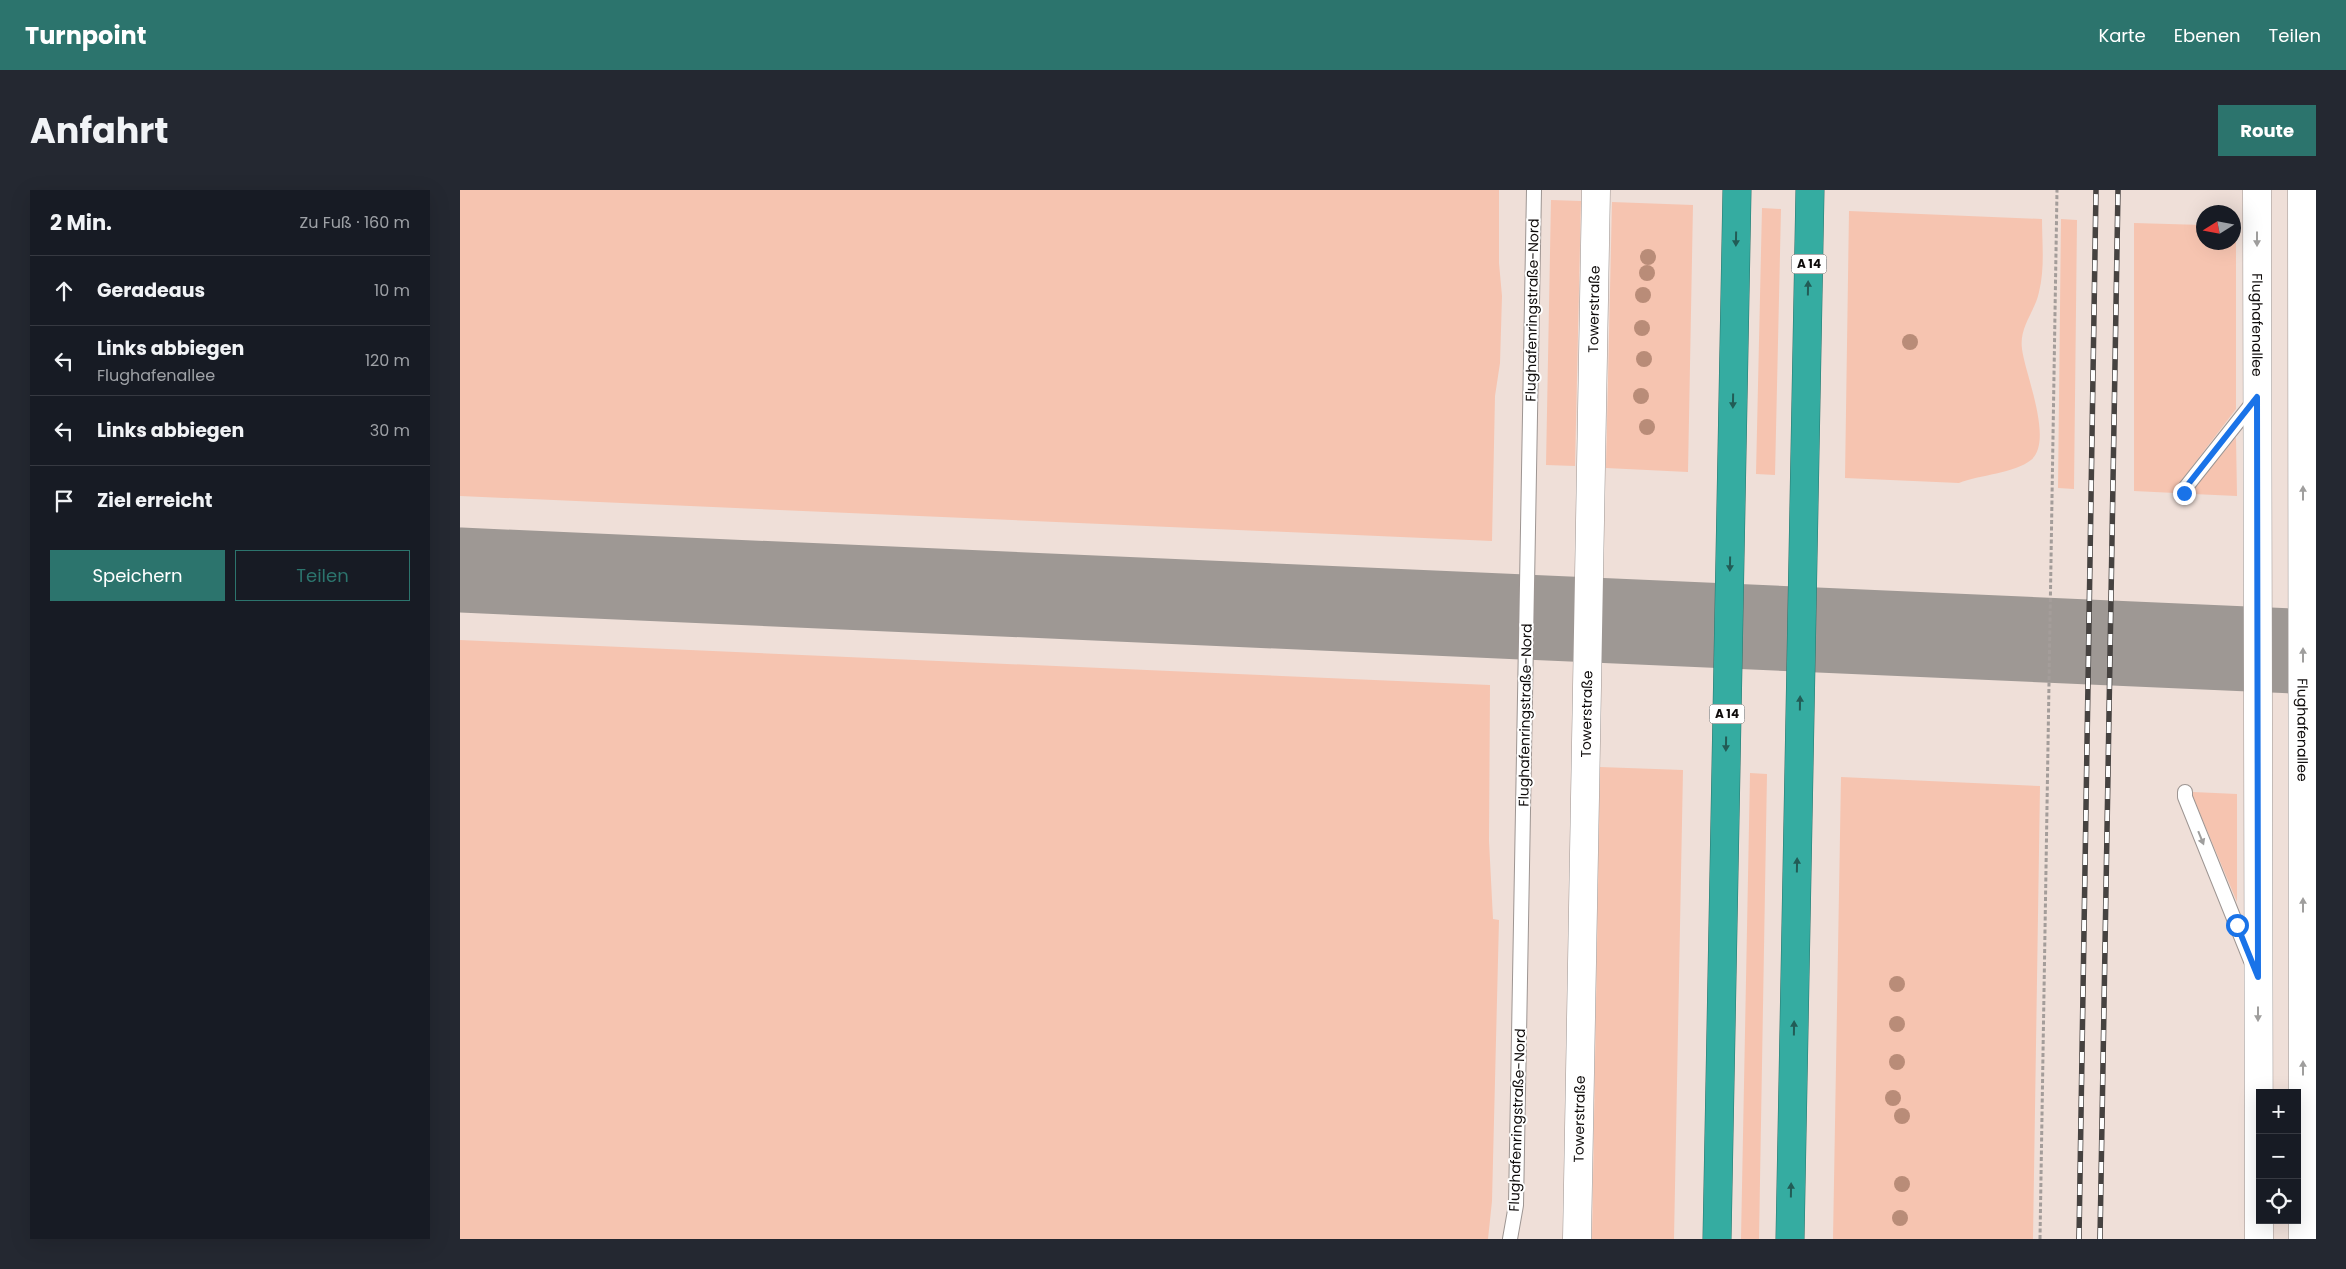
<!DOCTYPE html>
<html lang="de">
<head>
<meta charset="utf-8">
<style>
  body { margin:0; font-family:Poppins,sans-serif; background:#242831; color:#f1f3f6 }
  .controls { position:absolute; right:15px; bottom:15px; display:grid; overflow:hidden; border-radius:0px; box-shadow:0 5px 20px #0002 }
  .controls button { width:45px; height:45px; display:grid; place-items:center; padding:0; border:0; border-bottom:1px solid #363941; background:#171b24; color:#f1f3f6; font:25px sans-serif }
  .compass { position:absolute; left:1736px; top:15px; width:45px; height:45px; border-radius:50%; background:#171b24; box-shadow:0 5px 20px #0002; rotate:259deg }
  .stop { position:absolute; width:15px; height:15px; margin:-11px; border:4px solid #1a73e8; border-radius:50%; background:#fff }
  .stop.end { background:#1a73e8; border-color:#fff; box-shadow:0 1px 5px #0008 }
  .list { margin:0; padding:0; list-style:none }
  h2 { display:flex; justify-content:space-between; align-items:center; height:65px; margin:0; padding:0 20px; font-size:21px }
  h2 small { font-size:16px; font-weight:400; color:#9ea1a6 }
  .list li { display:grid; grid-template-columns:32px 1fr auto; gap:15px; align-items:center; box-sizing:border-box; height:70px; padding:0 20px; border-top:1px solid #363941 }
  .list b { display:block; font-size:19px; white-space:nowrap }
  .list p { margin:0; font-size:16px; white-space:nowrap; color:#9ea1a6 }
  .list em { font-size:16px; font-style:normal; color:#9ea1a6 }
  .actions { display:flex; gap:10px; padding:15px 20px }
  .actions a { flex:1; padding:11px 0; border:1px solid #2c746d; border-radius:0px; text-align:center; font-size:18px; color:#2c746d }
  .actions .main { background:#2c746d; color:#fff }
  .icon { flex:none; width:28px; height:28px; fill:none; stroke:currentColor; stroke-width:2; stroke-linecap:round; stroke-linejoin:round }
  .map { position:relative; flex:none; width:1856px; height:1049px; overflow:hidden; border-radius:0px }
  header { display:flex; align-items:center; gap:30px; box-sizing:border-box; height:70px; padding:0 25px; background:#2c746d; color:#fff }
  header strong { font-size:24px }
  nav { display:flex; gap:28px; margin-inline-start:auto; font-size:18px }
  .intro { display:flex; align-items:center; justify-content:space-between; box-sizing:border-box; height:120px; padding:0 30px }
  h1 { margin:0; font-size:35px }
  .button { padding:12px 22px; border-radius:0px; background:#2c746d; color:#fff; font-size:18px; font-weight:700 }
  main { display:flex; gap:30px; padding:0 30px }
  aside { flex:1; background:#171b24; border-radius:0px; box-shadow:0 5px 20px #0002 }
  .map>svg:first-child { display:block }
</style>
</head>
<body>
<header>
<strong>Turnpoint</strong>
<nav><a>Karte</a><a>Ebenen</a><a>Teilen</a></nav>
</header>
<div class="intro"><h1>Anfahrt</h1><a class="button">Route</a></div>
<main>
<aside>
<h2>2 Min.<small>Zu Fuß · 160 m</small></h2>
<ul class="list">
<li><svg class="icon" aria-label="ahead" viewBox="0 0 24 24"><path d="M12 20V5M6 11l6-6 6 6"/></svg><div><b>Geradeaus</b></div><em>10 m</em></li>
<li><svg class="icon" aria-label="left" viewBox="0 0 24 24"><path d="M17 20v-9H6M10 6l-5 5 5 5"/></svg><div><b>Links abbiegen</b><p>Flughafenallee</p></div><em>120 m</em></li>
<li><svg class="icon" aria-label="left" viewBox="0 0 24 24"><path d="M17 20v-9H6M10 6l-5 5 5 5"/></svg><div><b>Links abbiegen</b></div><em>30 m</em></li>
<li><svg class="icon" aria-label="arrive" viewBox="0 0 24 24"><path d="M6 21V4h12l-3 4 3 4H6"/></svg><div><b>Ziel erreicht</b></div></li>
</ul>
<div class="actions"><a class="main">Speichern</a><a>Teilen</a></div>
</aside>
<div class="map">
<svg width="1856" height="1049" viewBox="0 0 1856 1049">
  <rect width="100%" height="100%" fill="#f6ede9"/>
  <path fill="#efdfd8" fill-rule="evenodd" d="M0,0h1856v1049h-1856zM1744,22h30v30h-30zM1800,903h37v127h-37z"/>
  <path fill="#f6c4b0" d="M0,0h1039v73l3,33 -2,67 -5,33 -3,145 -1032,-45z
    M1091,10l30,1 -6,265 -29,-1z
    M1152,12l81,3 -5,267 -82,-4z
    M1302,18l19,1 -6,266 -19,-1z
    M1389,21l193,8c0,24 3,49 -3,73 -4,20 -20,34 -17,57 3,25 32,92 9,111 -16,13 -52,15 -72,23l-114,-5z
    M1601,29l16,1 -3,269 -16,-1z
    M1674,33l69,2 1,17h30v-16h2v183l-58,76 -3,8 -41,-2z
    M1776,247l1,59 -44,-2 3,-8z
    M0,450l1030,45 -1,156 4,78 6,1 -7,281 -4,38h-1028z
    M1140,577l83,3 -9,469h-82z
    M1290,583l17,1 -8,465h-18z
    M1381,587l199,9 -7,453h-200z
    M1733,602l44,2v108l-44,-105z"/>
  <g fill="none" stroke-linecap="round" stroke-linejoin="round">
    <path stroke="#9e9894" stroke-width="85" d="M0,380l1856,82"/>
    <defs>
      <path id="lane" d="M1724,303l2,-6 69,-87
        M1725,602v5l66,164
        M1050,1049l6,-34 18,-1015"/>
      <g id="secondary">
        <path id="s1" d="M1797,0l2,1049"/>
        <path id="s2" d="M1842,0l1,1049"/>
        <path id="s3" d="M1117,1049l19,-1049"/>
      </g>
      <path id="highway" d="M1257,1049l20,-1049
        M1330,1049l20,-1049"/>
    </defs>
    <use href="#lane" stroke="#9d9592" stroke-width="16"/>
    <use href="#secondary" stroke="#9d9592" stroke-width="29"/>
    <use href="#highway" stroke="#28746c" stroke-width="29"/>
    <path stroke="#a49d9a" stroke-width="3" stroke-dasharray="4 2.5" stroke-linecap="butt" d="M1580,1049l17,-1049"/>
    <use href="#lane" stroke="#fff" stroke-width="14"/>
    <use href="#secondary" stroke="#fff" stroke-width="28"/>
    <use href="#highway" stroke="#35aca1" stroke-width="28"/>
    <defs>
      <path id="rail" d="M1619,1049l17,-1049
        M1640,1049l18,-1049"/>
    </defs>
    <use href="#rail" stroke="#464240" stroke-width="5.5"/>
    <use href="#rail" stroke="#fff" stroke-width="4" stroke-dasharray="11" stroke-linecap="butt"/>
  </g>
  <g fill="#b98c78">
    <circle cx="1188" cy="67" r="8"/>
    <circle cx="1187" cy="83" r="8"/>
    <circle cx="1183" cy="105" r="8"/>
    <circle cx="1182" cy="138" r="8"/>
    <circle cx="1450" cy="152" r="8"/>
    <circle cx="1184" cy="169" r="8"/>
    <circle cx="1181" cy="206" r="8"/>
    <circle cx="1187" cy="237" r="8"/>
    <circle cx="1437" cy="794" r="8"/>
    <circle cx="1437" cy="834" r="8"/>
    <circle cx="1437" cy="872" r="8"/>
    <circle cx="1433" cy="908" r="8"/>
    <circle cx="1442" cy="926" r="8"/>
    <circle cx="1442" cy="994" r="8"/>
    <circle cx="1440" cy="1028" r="8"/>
  </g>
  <defs><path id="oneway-solid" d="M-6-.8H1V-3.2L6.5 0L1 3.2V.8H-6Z" transform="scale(1.25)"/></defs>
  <g fill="#225c56">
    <use href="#oneway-solid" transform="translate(1276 49) rotate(91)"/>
    <use href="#oneway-solid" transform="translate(1348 98) rotate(-89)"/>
    <use href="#oneway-solid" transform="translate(1273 211) rotate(91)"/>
    <use href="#oneway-solid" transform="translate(1270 374) rotate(91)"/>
    <use href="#oneway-solid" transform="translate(1340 513) rotate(-89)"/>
    <use href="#oneway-solid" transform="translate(1266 554) rotate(91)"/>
    <use href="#oneway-solid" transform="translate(1337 675) rotate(-89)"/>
    <use href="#oneway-solid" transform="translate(1334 838) rotate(-89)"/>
    <use href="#oneway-solid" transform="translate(1331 1000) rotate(-89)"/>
  </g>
  <g fill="#9f9e9d">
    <use href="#oneway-solid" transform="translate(1797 49) rotate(90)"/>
    <use href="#oneway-solid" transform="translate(1843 303) rotate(-90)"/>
    <use href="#oneway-solid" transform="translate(1843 465) rotate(-90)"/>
    <use href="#oneway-solid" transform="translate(1741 648) rotate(68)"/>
    <use href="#oneway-solid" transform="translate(1843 715) rotate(-90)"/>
    <use href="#oneway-solid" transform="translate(1798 824) rotate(90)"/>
    <use href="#oneway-solid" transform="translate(1843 878) rotate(-90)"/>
  </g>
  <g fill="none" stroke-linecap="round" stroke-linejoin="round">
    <path stroke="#1a73e8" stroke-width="6" d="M1724,303l2,-6 71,-90 1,580 -21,-52"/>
  </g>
  <g text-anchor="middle" stroke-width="4" stroke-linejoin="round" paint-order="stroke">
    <g fill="#fff" stroke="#575554" stroke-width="1">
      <rect x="1331.5" y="64.5" width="35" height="19" rx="4"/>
      <rect x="1249.5" y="514.5" width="35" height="19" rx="4"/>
    </g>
    <g font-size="12" font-weight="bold" fill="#0f0c0b">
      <text x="1349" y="78">A 14</text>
      <text x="1267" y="528">A 14</text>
    </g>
    <g font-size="14" fill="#0f0c0b" stroke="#fff">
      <text transform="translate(1072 120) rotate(-89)" y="5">Flughafenringstraße-Nord</text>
      <text dy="5" stroke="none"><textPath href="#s3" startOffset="930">Towerstraße</textPath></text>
      <text dy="5" stroke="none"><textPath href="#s1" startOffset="135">Flughafenallee</textPath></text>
      <text dy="5" stroke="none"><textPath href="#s3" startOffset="525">Towerstraße</textPath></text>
      <text transform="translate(1065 525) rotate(-89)" y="5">Flughafenringstraße-Nord</text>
      <text dy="5" stroke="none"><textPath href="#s2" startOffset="540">Flughafenallee</textPath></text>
      <text dy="5" stroke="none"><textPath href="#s3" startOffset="120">Towerstraße</textPath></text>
      <text transform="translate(1057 930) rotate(-88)" y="5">Flughafenringstraße-Nord</text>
    </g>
  </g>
</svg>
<div class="controls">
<button>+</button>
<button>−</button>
<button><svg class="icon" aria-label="locate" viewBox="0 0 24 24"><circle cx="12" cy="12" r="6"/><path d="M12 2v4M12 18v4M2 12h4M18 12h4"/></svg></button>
</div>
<svg class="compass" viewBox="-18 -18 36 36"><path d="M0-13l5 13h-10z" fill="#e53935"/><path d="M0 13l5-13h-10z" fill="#9ea1a6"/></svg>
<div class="stop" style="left:1777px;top:735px"></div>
<div class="stop end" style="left:1724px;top:303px"></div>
</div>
</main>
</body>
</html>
